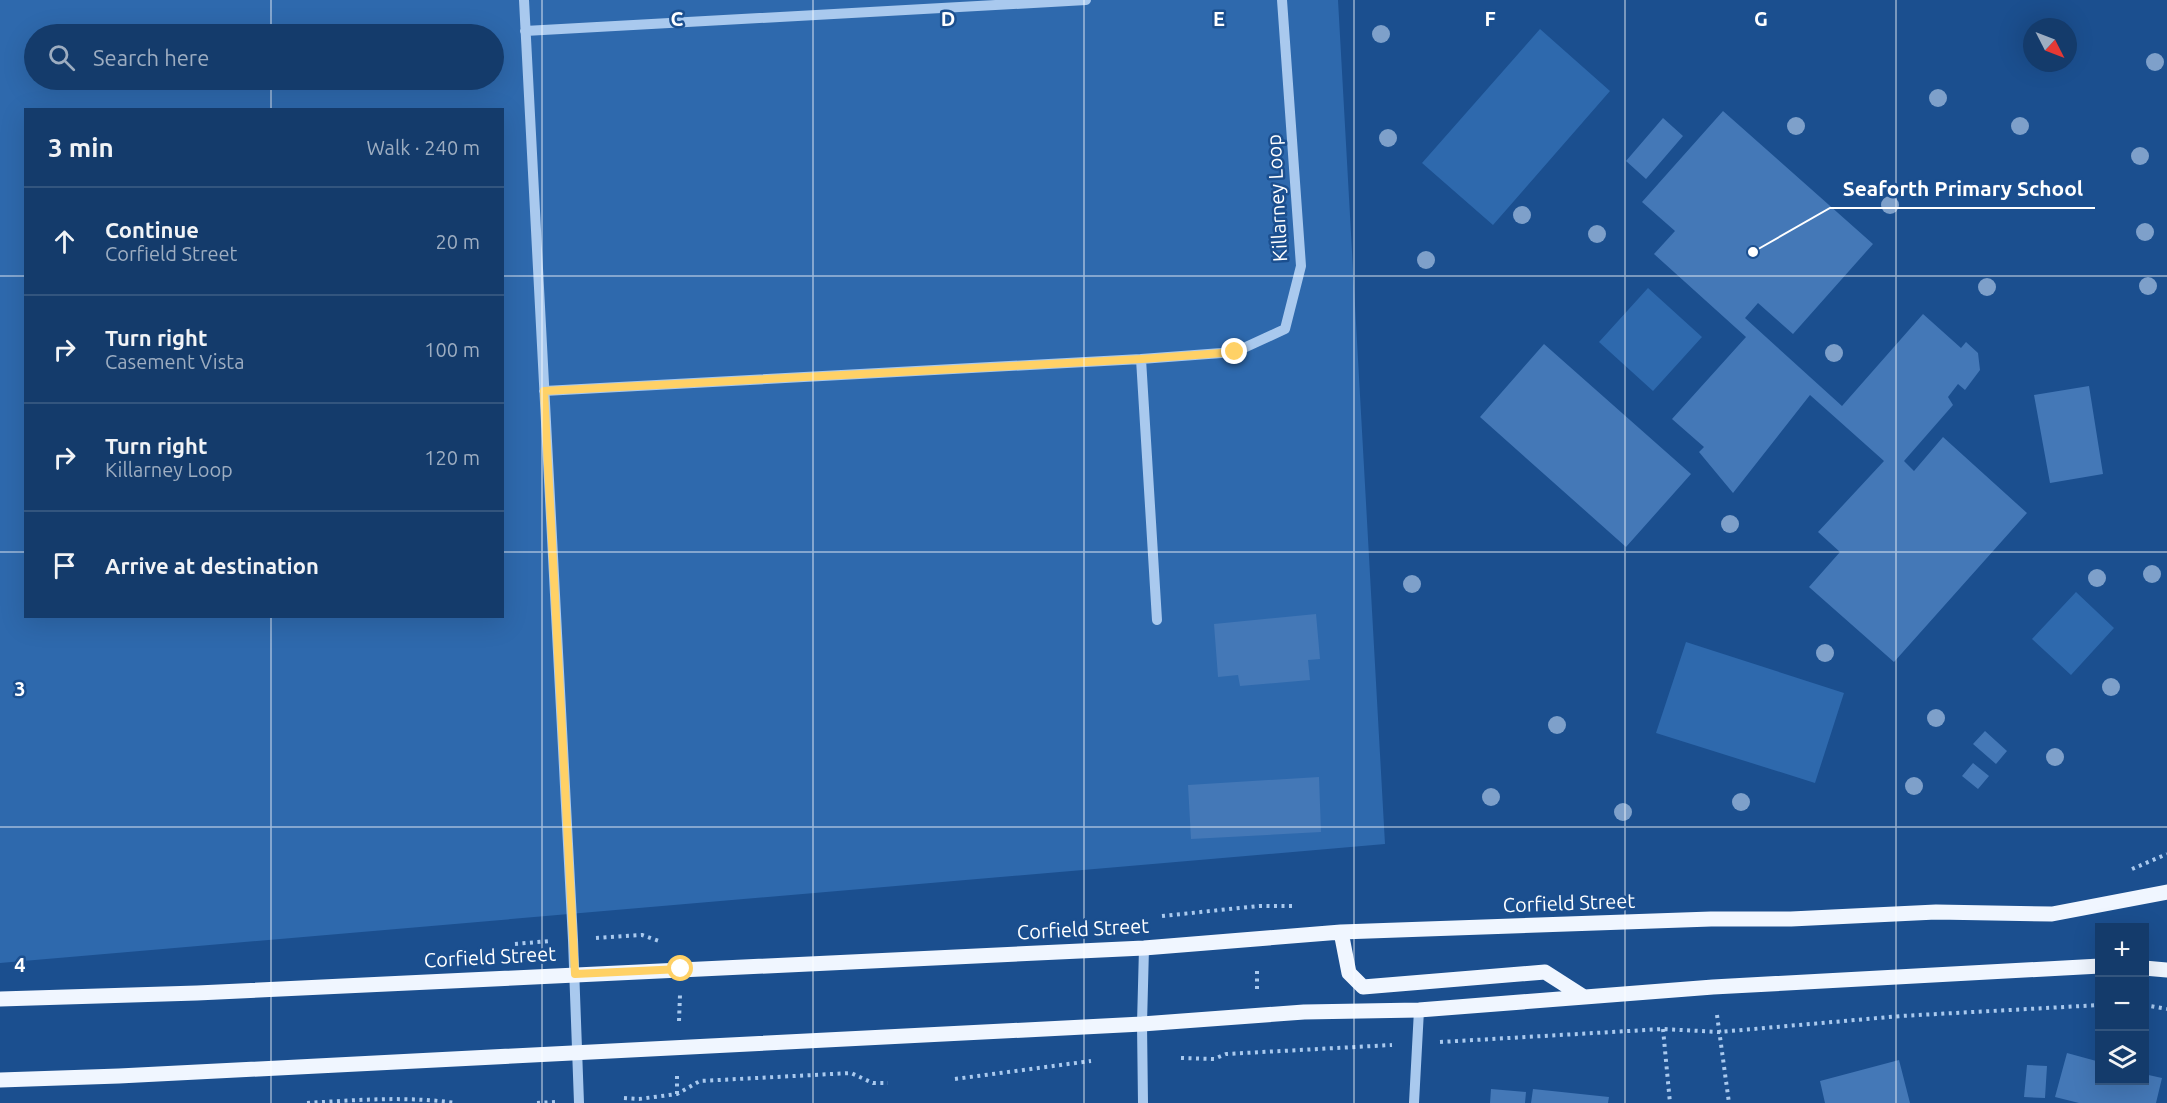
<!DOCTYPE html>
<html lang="en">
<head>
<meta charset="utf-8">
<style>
  body { margin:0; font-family:Ubuntu,sans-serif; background:#1d4271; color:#f1f3f6 }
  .controls { position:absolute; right:18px; bottom:18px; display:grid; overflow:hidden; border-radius:0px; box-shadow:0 6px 24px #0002 }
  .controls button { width:54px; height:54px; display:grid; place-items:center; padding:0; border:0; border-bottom:2px solid #33557e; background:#143b6b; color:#f1f3f6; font:30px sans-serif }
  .compass { position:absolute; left:2023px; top:18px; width:54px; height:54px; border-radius:50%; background:#143b6b; box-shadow:0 6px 24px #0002; rotate:132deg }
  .stop { position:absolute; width:18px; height:18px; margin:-14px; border:4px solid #ffd166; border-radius:50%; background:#fff }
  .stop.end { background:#ffd166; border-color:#fff; box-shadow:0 2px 6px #0008 }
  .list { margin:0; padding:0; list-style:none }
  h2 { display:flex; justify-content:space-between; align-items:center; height:78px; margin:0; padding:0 24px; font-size:26px }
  h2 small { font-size:20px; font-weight:400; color:#9dadc1 }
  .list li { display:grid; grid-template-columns:39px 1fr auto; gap:18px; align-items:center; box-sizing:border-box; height:108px; padding:0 24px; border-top:2px solid #33557e }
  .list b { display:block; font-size:22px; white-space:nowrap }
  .list p { margin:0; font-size:20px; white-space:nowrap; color:#9dadc1 }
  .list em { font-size:20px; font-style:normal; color:#9dadc1 }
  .icon { flex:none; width:33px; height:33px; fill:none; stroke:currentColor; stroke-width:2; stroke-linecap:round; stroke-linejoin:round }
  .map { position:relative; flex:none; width:2167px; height:1103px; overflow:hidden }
  .search { position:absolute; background:#143b6b; box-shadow:0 6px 24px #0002; left:24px; top:24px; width:480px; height:66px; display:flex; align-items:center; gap:15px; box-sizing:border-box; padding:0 21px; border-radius:33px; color:#9dadc1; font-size:22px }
  .panel { position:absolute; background:#143b6b; box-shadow:0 6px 24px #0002; left:24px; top:108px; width:480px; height:510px; border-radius:0px }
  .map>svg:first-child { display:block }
</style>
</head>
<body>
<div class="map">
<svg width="2167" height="1103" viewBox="0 0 2167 1103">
  <rect width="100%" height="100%" fill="#1b4f8f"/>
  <path fill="#2e69ad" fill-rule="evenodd" d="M0,0h1338l47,844 -1385,119zM34,34h460v46h-460zM26,110h476v506h-476z
    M1540,29l70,62 -117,134 -71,-62z
    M1648,288l54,49 -49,54 -54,-49z
    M2076,592l38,36 -43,47 -39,-36z
    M1686,642l158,51 -29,90 -159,-50z"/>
  <path fill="#4478b7" d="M1723,111l150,133 -80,90 -35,-31 -13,15 97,88 81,-92 38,34 5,-6 12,11 2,17 -15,20 -7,-6 -10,13 5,8 -49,56 10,10 29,-34 84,76 -133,149 -85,-75 31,-35 -22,-20 66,-71 -74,-66 -77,98 -34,-41 5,-5 -32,-28 74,-82 -92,-83 21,-23 -33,-29z
    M1663,118l20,18 -37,43 -20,-18z
    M1544,344l147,130 -65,73 -146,-130z
    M2089,386l14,88 -53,9 -16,-88z
    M1316,614l4,45 -12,1 2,20 -70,6 -2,-11 -20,2 -4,-53z
    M1985,731l22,20 -11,13 -23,-20z
    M1973,763l16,13 -11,13 -16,-13z
    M1319,777l2,55 -130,7 -3,-54z
    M2067,1053l33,9v18h44v-6l18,4 -6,25h-77l-24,-6z
    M1899,1060l11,43h-85l-5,-22z
    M2027,1065l20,1 -2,32 -21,-1z
    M1491,1089l35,3 -1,11h-35z
    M1533,1089l76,8 -1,6h-77z"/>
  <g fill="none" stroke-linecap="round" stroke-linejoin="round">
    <path stroke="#a9c9ee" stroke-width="4" stroke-dasharray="3 4.5" stroke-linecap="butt" d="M2132,869l35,-15
      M1162,916l97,-10h33
      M596,938l46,-3 20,7
      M515,944l35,-3
      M1257,989v-22
      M2144,1005l23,4
      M1717,1015l12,88
      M679,1021l1,-26
      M1663,1029l7,74
      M1440,1042l223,-13 56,3 182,-16 199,-11
      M1181,1058l33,1 12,-5 166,-9
      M955,1079l136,-18
      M677,1094v-21
      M624,1098l15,1 38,-5 23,-13 151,-8 22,10h15
      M307,1103c50,-3 99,-7 149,0
      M537,1103l18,-1"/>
    <path stroke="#a9c9ee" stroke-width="10" d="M524,0l49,940 6,163
      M525,31l561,-31
      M1141,359l16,261
      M544,391l597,-32 94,-7 50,-23 16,-63 -19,-266
      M1143,1103l-1,-79 2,-76
      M1414,1103l5,-93"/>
    <path stroke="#f0f6ff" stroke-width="15" d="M1341,932l8,41 14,14 182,-15 39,25
      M2144,968l23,2
      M0,999l197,-6 947,-45 197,-16 370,-13h80l145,-7 116,2 115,-22
      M0,1080l119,-4 1023,-52 162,-12 115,-2 294,-23 387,-21"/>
  </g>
  <g fill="#7ea0ca">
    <circle cx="1381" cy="34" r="9"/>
    <circle cx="2155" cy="62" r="9"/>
    <circle cx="1938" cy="98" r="9"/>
    <circle cx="1796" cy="126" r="9"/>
    <circle cx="2020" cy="126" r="9"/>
    <circle cx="1388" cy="138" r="9"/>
    <circle cx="2140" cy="156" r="9"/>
    <circle cx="1890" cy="205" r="9"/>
    <circle cx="1522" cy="215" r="9"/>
    <circle cx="2145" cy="232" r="9"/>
    <circle cx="1597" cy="234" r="9"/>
    <circle cx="1426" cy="260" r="9"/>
    <circle cx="2148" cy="286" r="9"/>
    <circle cx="1987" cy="287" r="9"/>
    <circle cx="1834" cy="353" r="9"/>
    <circle cx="1730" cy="524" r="9"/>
    <circle cx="2152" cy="574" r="9"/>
    <circle cx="2097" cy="578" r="9"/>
    <circle cx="1412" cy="584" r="9"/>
    <circle cx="1825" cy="653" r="9"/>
    <circle cx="2111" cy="687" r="9"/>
    <circle cx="1936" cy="718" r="9"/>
    <circle cx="1557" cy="725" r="9"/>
    <circle cx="2055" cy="757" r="9"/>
    <circle cx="1914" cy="786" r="9"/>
    <circle cx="1491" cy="797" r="9"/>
    <circle cx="1741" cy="802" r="9"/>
    <circle cx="1623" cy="812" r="9"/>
  </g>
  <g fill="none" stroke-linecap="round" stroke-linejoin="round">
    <path stroke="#ffd166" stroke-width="8" d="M681,969l-106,5 -31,-583 598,-32 93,-7"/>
  </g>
  <path fill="none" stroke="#fff" stroke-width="1.5" stroke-opacity="0.55" d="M271,0v34M542,0v1103M813,0v1103M1084,0v1103M1354,0v1103M1625,0v1103M1896,0v1103M271,80v30M0,276h26M502,276h1665M0,552h26M502,552h1665M271,616v487M0,827h2167"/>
  <g text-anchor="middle" stroke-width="5" stroke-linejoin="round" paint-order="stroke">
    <g font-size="20" fill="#fff" stroke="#1b4f8f">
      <text transform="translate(1277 198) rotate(-93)" y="7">Killarney Loop</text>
      <text transform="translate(1569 903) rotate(-2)" y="7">Corfield Street</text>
      <text transform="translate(1083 929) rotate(-3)" y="7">Corfield Street</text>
      <text transform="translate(490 957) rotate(-3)" y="7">Corfield Street</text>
    </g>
  </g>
  <g font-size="20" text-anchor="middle" font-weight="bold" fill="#fff" stroke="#1b4f8f" stroke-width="5" stroke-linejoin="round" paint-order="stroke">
    <text x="677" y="26">C</text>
    <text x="948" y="26">D</text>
    <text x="1219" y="26">E</text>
    <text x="1490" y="26">F</text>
    <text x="1761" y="26">G</text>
    <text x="20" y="696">3</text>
    <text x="20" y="972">4</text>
  </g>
  <path fill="none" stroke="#fff" stroke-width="2" d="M1753 252L1830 208H2095"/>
  <circle fill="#fff" stroke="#1b4f8f" stroke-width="2" cx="1753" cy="252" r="6"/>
  <g font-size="21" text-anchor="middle" font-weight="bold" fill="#fff" stroke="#1b4f8f" stroke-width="5" stroke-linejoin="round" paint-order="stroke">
    <text x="1963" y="196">Seaforth Primary School</text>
  </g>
</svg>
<div class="controls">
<button>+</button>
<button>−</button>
<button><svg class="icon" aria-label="layers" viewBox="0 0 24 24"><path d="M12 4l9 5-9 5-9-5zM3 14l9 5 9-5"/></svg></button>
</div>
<svg class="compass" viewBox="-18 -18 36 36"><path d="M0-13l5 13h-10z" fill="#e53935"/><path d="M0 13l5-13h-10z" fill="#9dadc1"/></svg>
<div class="stop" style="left:681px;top:969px"></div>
<div class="stop end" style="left:1235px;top:352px"></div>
<div class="search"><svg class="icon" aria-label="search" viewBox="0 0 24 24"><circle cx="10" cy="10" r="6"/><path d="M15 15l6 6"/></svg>Search here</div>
<section class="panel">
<h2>3 min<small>Walk · 240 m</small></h2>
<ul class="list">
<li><svg class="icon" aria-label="ahead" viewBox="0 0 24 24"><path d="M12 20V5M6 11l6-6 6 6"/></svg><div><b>Continue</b><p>Corfield Street</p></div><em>20 m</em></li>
<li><svg class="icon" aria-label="right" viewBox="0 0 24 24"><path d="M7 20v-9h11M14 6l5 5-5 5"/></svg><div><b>Turn right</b><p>Casement Vista</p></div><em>100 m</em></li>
<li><svg class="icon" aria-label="right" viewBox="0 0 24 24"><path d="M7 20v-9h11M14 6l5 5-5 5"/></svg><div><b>Turn right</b><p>Killarney Loop</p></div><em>120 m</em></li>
<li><svg class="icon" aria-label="arrive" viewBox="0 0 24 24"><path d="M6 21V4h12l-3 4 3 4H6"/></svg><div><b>Arrive at destination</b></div></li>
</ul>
</section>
</div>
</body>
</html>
